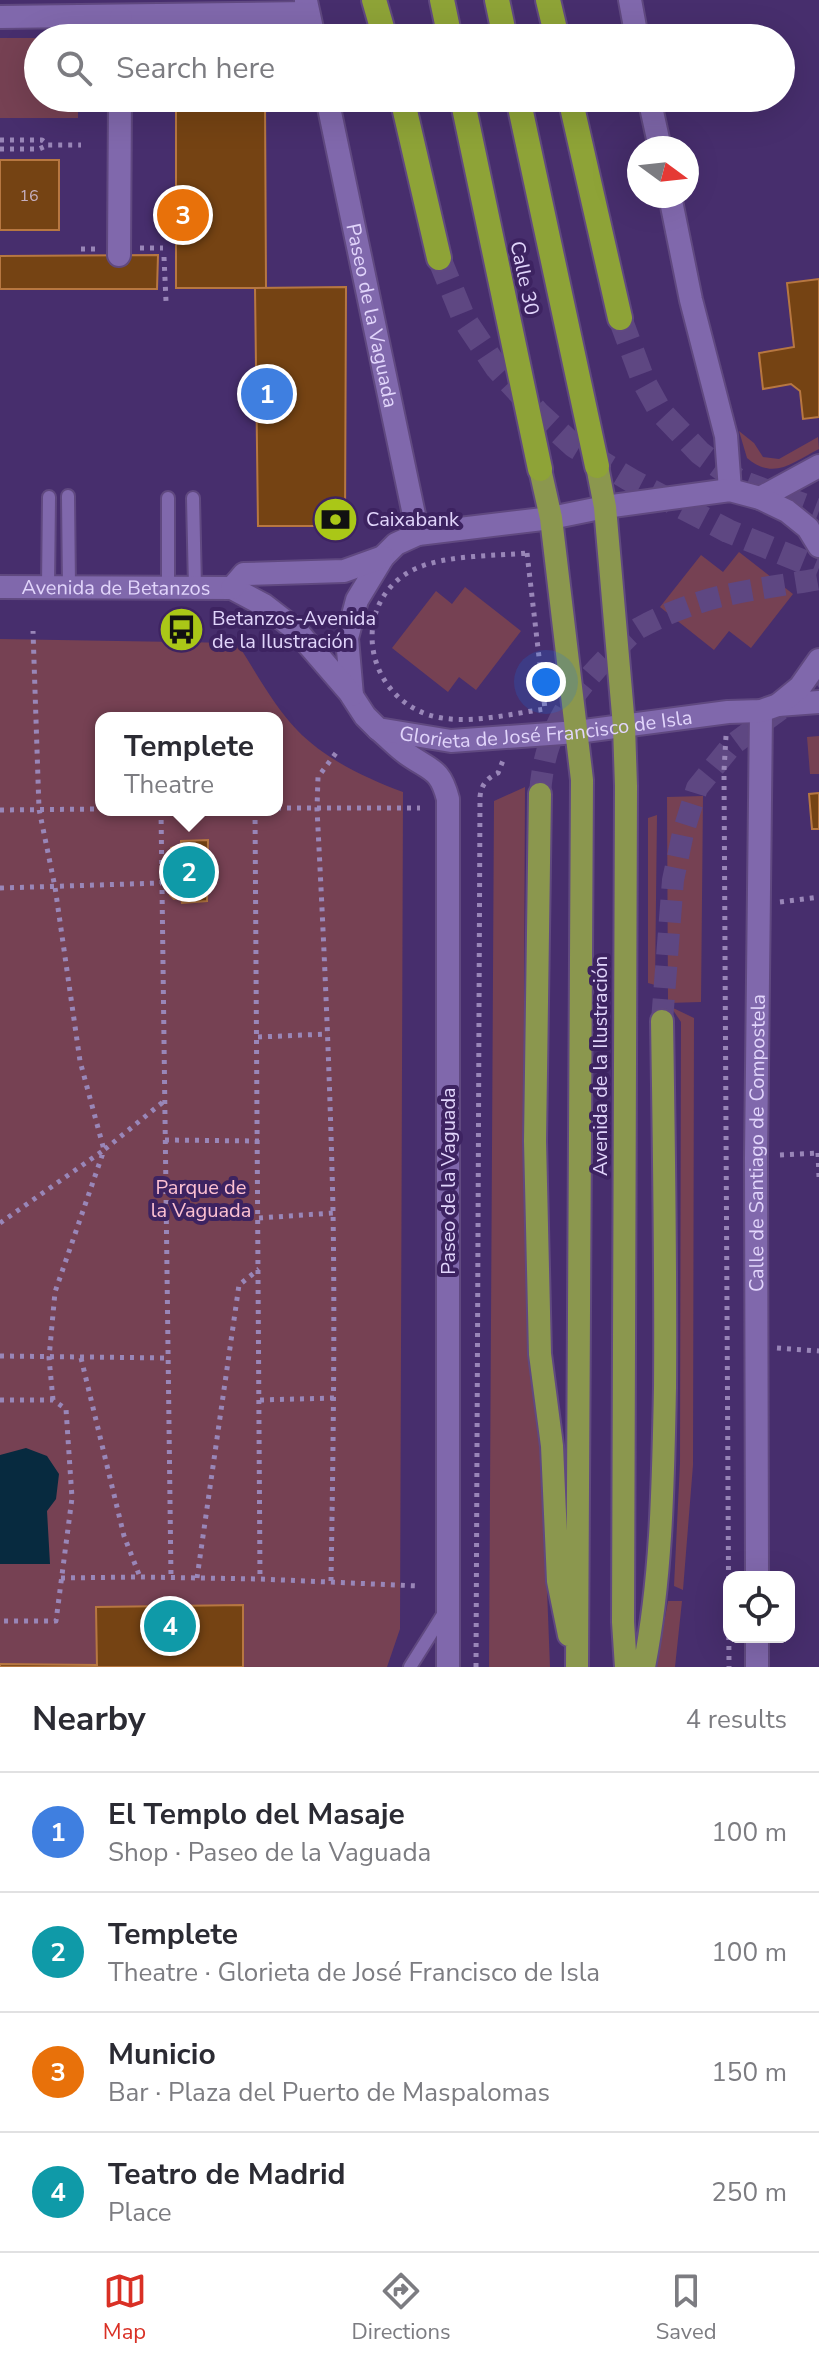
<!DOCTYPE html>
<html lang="en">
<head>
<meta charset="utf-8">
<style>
  body { margin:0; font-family:"Nunito Sans",sans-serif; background:#f7f7f7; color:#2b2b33 }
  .controls { position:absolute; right:24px; bottom:24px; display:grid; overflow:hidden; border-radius:16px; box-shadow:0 8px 32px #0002 }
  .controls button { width:72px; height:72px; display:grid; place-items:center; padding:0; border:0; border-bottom:2px solid #e1e1e2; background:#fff; color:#2b2b33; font:40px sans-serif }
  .compass { position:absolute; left:627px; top:136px; width:72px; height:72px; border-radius:50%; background:#fff; box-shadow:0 8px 32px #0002; rotate:105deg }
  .you { position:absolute; left:546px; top:682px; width:28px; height:28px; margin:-20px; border:6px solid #fff; border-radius:50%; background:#1a73e8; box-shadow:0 0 0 12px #1a73e833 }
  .badge { display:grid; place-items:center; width:52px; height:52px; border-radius:50%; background:#d93025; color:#fff; font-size:26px; font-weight:700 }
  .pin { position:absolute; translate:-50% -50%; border:4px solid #fff; box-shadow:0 2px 8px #0006 }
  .popup { position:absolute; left:95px; top:712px; width:188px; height:104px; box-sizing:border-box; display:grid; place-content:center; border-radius:16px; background:#fff; filter:drop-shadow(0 2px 6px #0005); font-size:26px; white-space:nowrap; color:#7c7c81 }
  .popup b { font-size:30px; color:#2b2b33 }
  .popup::after { content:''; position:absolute; left:50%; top:100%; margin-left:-16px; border:16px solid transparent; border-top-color:#fff }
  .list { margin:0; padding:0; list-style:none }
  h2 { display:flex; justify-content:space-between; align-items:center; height:104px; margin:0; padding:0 32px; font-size:34px }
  h2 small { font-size:26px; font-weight:400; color:#7c7c81 }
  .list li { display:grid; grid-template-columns:52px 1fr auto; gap:24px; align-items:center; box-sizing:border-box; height:120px; padding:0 32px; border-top:2px solid #e1e1e2 }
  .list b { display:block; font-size:30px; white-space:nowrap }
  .list p { margin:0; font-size:26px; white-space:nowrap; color:#7c7c81 }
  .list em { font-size:26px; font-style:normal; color:#7c7c81 }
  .icon { flex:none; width:44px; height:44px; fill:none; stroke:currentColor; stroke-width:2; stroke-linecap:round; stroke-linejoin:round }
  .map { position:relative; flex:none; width:819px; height:1667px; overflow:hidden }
  .search { position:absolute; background:#fff; box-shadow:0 8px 32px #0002; left:24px; right:24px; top:24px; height:88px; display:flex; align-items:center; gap:20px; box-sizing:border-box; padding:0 28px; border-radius:44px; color:#7c7c81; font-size:30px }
  .sheet { height:584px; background:#fff }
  nav { display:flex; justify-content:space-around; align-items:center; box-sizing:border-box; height:112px; border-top:2px solid #e1e1e2; background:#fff; font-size:22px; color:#7c7c81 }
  nav a { display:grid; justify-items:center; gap:4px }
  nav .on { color:#d93025 }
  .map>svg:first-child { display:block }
</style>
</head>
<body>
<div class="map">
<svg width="819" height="1667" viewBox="0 0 819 1667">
  <rect width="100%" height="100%" fill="#472e6d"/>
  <path fill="#764153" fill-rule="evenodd" d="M0,38h38v60h40v20h-78z
    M739,431l15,12 9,14 16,2 39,-22 1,12c-26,13 -45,32 -72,9z
    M739,552l54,42 -42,54 -22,-17 -15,19 -54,-43 41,-52 22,17z
    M465,587l56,44 -45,59 -17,-13 -11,15 -56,-44 44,-57 16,13z
    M0,639l237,4c19,29 36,62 60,87 28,29 68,48 106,62l-3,837 -13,38h-144v-62l-146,60 -97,-1zM101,718h176v92h-176z
    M819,736v38h-9l-3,-37z
    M525,787l-1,206 26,674h-61l5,-866z
    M703,796l-2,206 -33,1 -1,-206z
    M657,815l-2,170 -7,-2v-165z
    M671,1007l23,11 -1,447 -10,125 -9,-4 6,-123 1,-441z
    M668,1601h14l-7,66h-19z"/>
  <path fill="#072a3f" d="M26,1448l21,8 12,18 -3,25 -9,12 3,53h-50v-109z"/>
  <path fill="#754313" stroke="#b77741" stroke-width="2" d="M176,98h89l1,190h-90z
    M0,160h59v70h-59z
    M158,255l-1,34h-157v-33z
    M819,279v138l-16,2 -3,-28 -9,-7 -28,5 -4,-36 35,-6 -7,-64z
    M346,287l-1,239h-87l-3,-238z
    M819,793v36h-7l-3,-35z
    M208,840l-1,61 -25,2 -1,-5 -7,1 -4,-4 1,-47 10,-3v-4z
    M243,1605v62h-146l-1,-60z
    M0,1664l97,1v2h-97z"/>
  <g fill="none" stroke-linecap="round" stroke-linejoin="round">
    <path stroke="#5e4782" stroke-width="22" stroke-dasharray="22 11" stroke-linecap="butt" d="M540,794c4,-62 30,-100 74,-143 9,-8 17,-19 27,-24 14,-8 31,-15 45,-20 42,-16 89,-20 133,-28
      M662,1021l11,-141 10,-47 14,-45 35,-43 87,-64"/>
    <path stroke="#5e4782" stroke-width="24" stroke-dasharray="24 12" stroke-linecap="butt" d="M439,258l25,61 33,49 41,45 36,33 60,36 94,49 91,37
      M620,318l23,62 17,31 40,42 39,28 80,30"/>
    <defs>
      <path id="service" d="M68,496l1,91
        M193,498l2,89
        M48,587l1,-90
        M168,587v-89
        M410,1667l34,-54"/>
      <g id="minor">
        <path d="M630,0l7,38"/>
        <path d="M306,1l8,37"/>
        <path d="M0,17l308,-4"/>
        <path d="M120,38l1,-20"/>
        <path id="s1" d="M327,98l91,436"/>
        <path d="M649,98l11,50"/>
        <path d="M670,196l21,104 35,136 4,54"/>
        <path d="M119,255l1,-157"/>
        <path d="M760,498l59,-32"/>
        <path d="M778,705l41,-3"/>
        <path d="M378,729c10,8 19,18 29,25 24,17 33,14 41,45v868"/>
        <path id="s2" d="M757,1577l-1,-419 5,-447"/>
        <path d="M757,1637v30"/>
      </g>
      <g id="tertiary">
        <path id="s3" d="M819,546l-11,-18 -21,-17 -27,-13 -30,-8 -125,17 -54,11 -133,16 -22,10 -13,13 -26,43 -10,38 5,58 13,20 13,13 73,12 126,-9 151,-20 33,-1 17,-6 22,-18 19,-27"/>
        <path id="s4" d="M0,587l232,1 32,17 31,24 57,66"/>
        <path d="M232,588l12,-14 100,-3 39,-14"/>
      </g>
      <path id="trunk" d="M597,466l8,41 19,219 2,60 -3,836 3,45
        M540,469l11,49 31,262 -5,887
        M540,794l-5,347 5,213 12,92 6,135 11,54
        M644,1667c18,-92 19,-186 21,-279 1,-123 -1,-244 -3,-367"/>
      <path id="motorway" d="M374,0l11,38
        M442,0l8,38
        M497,0l8,38
        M548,0l9,38
        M402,98l37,160
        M462,98l78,371
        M518,98l79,368
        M570,98l50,220"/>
    </defs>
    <use href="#service" stroke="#604980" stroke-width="16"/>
    <use href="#minor" stroke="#604980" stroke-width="26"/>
    <use href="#tertiary" stroke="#604980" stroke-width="26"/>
    <use href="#trunk" stroke="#604980" stroke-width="26"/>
    <use href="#motorway" stroke="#604980" stroke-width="28"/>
    <path stroke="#9986b8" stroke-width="5" stroke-dasharray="4 6" stroke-linecap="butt" d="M0,140h42l6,5h33
      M0,149h39l9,-4
      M140,248h23
      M81,249h17
      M164,257l2,44
      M527,553l18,156c-36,5 -80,17 -116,6 -69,-23 -78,-118 -12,-147 30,-13 78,-12 110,-15z
      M726,736l-2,35 5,896
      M277,808h143
      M0,810l101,-1
      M161,810l10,768
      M255,810l5,769 159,7
      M0,888l161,-5
      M780,902l39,-5
      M258,1037l70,-3
      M165,1140l94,1
      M818,1153l1,24
      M780,1155l39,-2
      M259,1218l74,-5
      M0,1223l104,-73 -24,-89 -25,-174 -16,-78 -6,-178
      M777,1348l42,3
      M0,1356l168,2
      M81,1358l43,178 16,41
      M0,1400h53l13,9 6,89 -16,123h-56
      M53,1400l-4,-42 6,-66 49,-142 59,-48
      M260,1400l74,-2
      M61,1578l79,-1 120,2
      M197,1578l42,-293 20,-16
      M331,1581c2,-124 4,-247 2,-371 -3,-134 -9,-267 -16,-401l1,-32 21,-28
      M476,1667l4,-870c1,-12 7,-19 18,-24l6,-15"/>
    <use href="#service" stroke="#8068ac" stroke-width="12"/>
    <use href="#minor" stroke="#8068ac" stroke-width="22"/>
    <use href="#tertiary" stroke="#8068ac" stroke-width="22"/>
    <use href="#trunk" stroke="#8b974e" stroke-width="22"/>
    <use href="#motorway" stroke="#8ea337" stroke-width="24"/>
  </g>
  <defs>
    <symbol id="bank-disc" viewBox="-11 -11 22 22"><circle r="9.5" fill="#aac717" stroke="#3d2361"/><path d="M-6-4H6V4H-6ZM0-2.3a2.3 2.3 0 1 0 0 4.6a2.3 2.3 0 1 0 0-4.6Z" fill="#111"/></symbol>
    <symbol id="bus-disc" viewBox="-11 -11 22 22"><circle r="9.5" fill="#aac717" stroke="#3d2361"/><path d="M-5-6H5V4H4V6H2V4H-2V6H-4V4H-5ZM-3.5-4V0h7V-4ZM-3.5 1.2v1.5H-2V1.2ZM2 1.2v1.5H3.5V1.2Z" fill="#111"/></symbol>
  </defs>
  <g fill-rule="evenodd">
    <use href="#bank-disc" x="310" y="494" width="51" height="51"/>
    <use href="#bus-disc" x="156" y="604" width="51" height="51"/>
  </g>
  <g text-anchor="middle" stroke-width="8" stroke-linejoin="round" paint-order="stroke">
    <g font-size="16" fill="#c6b0c1">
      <text x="29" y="201">16</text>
    </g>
    <g font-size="20" fill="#e1d5fb" stroke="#3d2361">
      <text transform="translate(525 278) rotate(78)" y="7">Calle 30</text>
      <text dy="7" stroke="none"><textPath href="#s1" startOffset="222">Paseo de la Vaguada</textPath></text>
      <text dy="7" stroke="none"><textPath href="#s4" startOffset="116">Avenida de Betanzos</textPath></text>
      <text dy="7" stroke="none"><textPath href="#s3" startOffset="826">Glorieta de José Francisco de Isla</textPath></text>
      <text transform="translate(600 1066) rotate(-90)" y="7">Avenida de la Ilustración</text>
      <text dy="7" stroke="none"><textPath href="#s2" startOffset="434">Calle de Santiago de Compostela</textPath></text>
      <text transform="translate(448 1181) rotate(-90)" y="7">Paseo de la Vaguada</text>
    </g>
    <g font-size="20" fill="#e1d5fb" stroke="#3d2361" text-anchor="start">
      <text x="366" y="526">Caixabank</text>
      <text x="212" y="625">Betanzos-Avenida<tspan x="212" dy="23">de la Ilustración</tspan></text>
    </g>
    <g font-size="20" fill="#fdc1d2" stroke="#3d2361">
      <text x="201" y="1194">Parque de<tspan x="201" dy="23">la Vaguada</tspan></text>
    </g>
  </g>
</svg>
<div class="controls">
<button><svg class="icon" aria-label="locate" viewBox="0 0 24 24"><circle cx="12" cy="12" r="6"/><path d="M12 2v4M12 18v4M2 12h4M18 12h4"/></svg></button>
</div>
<svg class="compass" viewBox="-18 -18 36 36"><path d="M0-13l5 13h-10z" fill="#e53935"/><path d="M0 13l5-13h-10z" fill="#7c7c81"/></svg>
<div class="you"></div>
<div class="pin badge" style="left:267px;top:394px;background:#3f7fe0">1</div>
<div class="pin badge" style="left:189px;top:872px;background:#0f9aa8">2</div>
<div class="popup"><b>Templete</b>Theatre</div>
<div class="pin badge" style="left:183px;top:215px;background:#e8710a">3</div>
<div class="pin badge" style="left:170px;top:1626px;background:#0f9aa8">4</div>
<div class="search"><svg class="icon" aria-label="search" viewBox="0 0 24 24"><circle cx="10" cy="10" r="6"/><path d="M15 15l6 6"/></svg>Search here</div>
</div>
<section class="sheet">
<h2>Nearby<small>4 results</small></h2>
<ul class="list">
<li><span class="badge" style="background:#3f7fe0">1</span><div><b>El Templo del Masaje</b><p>Shop · Paseo de la Vaguada</p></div><em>100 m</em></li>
<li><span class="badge" style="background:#0f9aa8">2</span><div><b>Templete</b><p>Theatre · Glorieta de José Francisco de Isla</p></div><em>100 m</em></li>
<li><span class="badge" style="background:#e8710a">3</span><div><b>Municio</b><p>Bar · Plaza del Puerto de Maspalomas</p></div><em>150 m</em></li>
<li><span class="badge" style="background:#0f9aa8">4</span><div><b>Teatro de Madrid</b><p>Place</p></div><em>250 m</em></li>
</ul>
</section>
<nav>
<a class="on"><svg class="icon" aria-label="map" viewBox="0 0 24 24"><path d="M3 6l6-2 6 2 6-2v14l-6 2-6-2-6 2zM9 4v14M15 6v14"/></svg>Map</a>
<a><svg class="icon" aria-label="directions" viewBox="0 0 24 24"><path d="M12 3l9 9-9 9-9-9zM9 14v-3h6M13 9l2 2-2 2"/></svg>Directions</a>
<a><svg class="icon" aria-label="saved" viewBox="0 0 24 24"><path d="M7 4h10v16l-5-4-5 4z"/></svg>Saved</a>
</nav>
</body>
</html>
